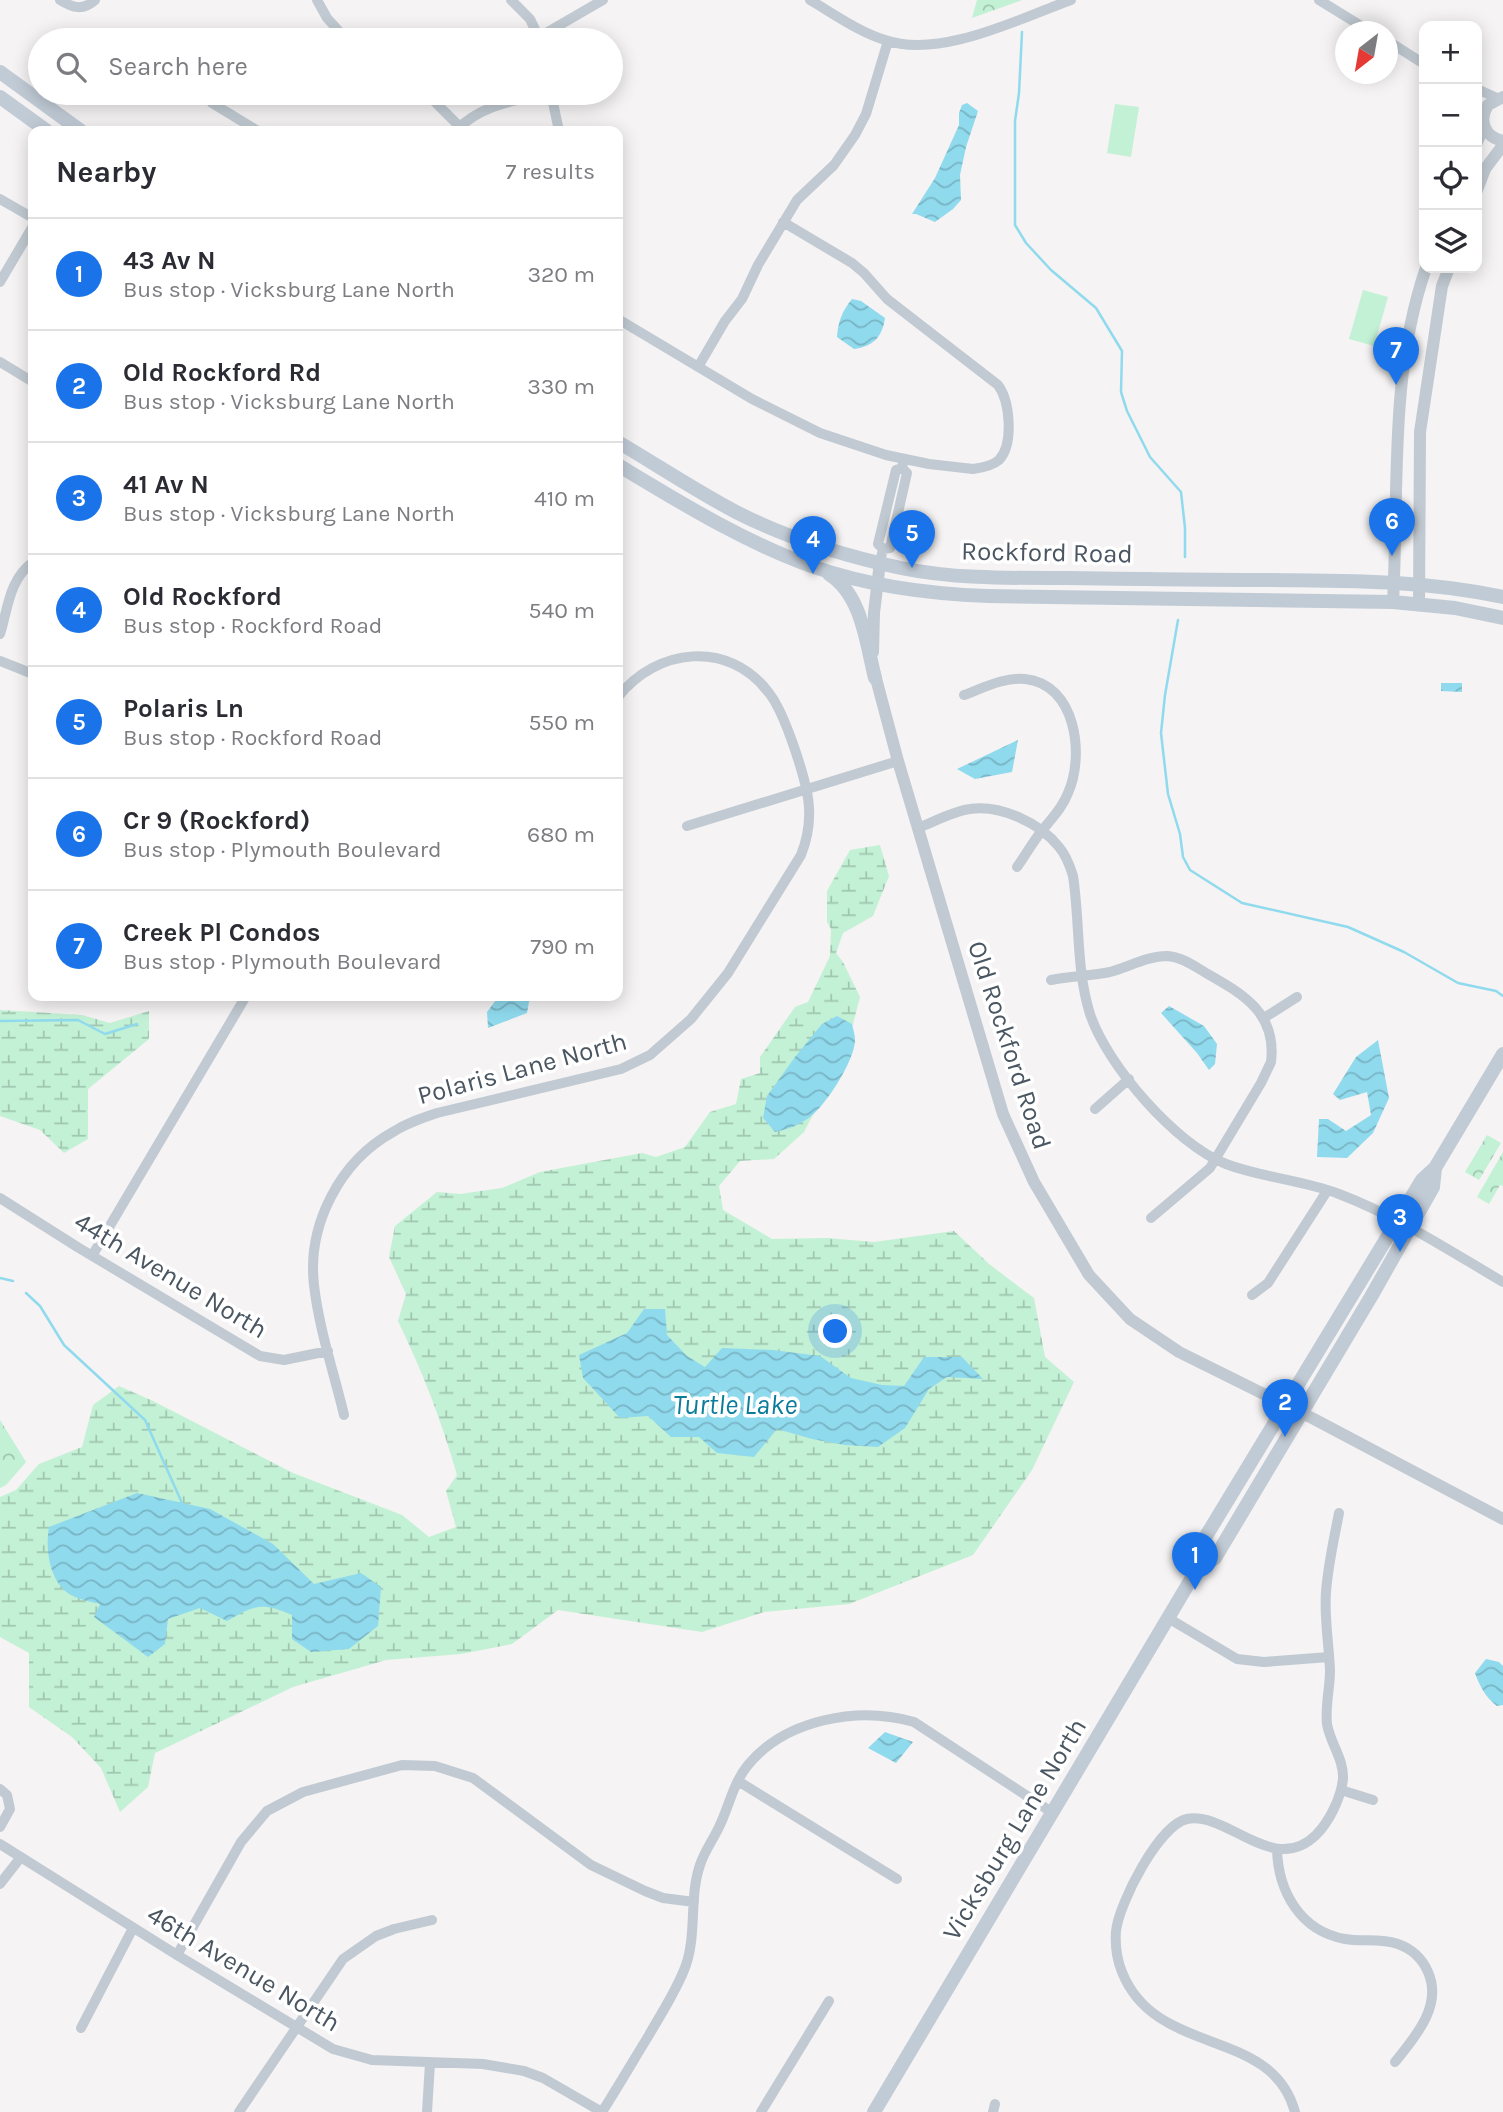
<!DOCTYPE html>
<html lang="en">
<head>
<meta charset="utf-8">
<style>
  body { margin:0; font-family:Karla,sans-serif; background:#f7f7f7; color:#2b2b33 }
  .controls { position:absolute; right:21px; top:21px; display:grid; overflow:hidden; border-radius:14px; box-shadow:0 4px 18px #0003 }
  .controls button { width:63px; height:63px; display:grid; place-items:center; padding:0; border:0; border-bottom:2px solid #e1e1e2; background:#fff; color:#2b2b33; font:35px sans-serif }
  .compass { position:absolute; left:1335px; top:21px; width:63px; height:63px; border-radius:50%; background:#fff; box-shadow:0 4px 18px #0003; rotate:211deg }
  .you { position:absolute; left:836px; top:1332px; width:24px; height:24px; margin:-18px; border:5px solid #fff; border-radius:50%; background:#1a73e8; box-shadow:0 0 0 10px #1a73e833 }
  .badge { display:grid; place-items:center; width:46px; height:46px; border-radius:50%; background:#1a73e8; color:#fff; font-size:23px; font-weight:700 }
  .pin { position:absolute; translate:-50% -58px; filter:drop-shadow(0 2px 4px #0008) }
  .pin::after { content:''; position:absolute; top:37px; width:24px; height:21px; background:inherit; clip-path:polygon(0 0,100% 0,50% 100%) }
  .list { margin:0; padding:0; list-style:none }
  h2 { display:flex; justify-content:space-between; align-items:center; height:91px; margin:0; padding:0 28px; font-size:30px }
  h2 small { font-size:23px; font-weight:400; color:#7c7c81 }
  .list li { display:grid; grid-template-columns:46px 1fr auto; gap:21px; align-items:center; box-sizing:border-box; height:112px; padding:0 28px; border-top:2px solid #e1e1e2 }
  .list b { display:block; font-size:26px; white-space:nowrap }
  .list p { margin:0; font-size:23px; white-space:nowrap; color:#7c7c81 }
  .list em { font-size:23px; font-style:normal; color:#7c7c81 }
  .icon { flex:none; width:38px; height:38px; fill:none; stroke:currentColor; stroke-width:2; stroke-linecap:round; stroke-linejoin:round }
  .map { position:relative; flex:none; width:1503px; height:2112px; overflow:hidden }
  .search { position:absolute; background:#fff; box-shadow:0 4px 18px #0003; left:28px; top:28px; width:595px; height:77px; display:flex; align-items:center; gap:18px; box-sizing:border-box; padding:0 24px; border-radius:38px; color:#7c7c81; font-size:26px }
  .panel { position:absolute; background:#fff; box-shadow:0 4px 18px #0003; left:28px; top:126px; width:595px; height:875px; border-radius:14px }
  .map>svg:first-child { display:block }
</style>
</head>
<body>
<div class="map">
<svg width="1503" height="2112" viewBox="0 0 1503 2112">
  <defs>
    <pattern id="forest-crowns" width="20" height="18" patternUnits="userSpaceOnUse" patternTransform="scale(1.75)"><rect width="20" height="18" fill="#c3f1d5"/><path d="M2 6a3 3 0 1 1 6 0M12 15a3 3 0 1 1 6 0" fill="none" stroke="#a0c6b0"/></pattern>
    <pattern id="wetland-marsh" width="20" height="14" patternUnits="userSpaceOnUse" patternTransform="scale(1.75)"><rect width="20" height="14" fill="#c3f1d5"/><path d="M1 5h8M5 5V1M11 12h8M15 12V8" fill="none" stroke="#a0c6b0"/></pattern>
    <pattern id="water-waves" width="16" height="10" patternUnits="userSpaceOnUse" patternTransform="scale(1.75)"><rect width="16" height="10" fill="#90daee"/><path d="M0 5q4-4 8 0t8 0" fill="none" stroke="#78b4c4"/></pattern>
  </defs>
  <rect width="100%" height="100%" fill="#f5f3f3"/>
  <path fill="url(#forest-crowns)" d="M977,0h45l-50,18z
    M1487,1135l14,8 -22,37 -14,-8z
    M1503,1152v34l-3,-1 -11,19 -12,-7z
    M0,1420l26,42 -20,23 -6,3z"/>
  <path fill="url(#wetland-marsh)" d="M880,845l9,31 -16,40 -30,17 -7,20 7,9 17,35 -14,54 -42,81 -30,27 -34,2 -21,25 4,24 49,29 55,-1 47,4 80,-11 35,33 45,34 11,59 29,25 -42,88 -59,85 -124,49 -85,8 -62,20 -144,-22 -46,34 -51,10 -75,6 -93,27 -138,66 -7,34 -28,25 -19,-44 -29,-31 -43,-30v-54l-29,-16v-140l16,-7 23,-26 43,-17 11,-42 26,-19 34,15 140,72 109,42 27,22 27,-10 -10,-36 11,-16c-16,-56 -34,-102 -59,-154l8,-27 -17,-37 6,-31 42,-34 23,2 42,-6 38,-16 102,-19 14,4 29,-10 25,-35 26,-8 5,-25 19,-6v-16l35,-50 13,-5 22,-46 1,-27 -4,-7v-31l23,-41z
    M0,1010l82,5 28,8 39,-12v28l-61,50v50l-24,14 -24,-23 -40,-14z"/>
  <path fill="#c3f1d5" d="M1115,104l24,3 -8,50 -24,-4z
    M1363,290l25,7 -14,49 -25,-7z"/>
  <path fill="url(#water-waves)" d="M967,103l11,8 -12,36 -6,28 1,25 -8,9 -18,13 -19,-8h-4l23,-36 24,-53v-12l3,-8z
    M852,299l9,2 24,17c-3,20 -12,28 -31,31l-17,-12c1,-15 5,-26 15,-38z
    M1441,683h21v9l-21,-1z
    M1018,740l-6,32 -37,7 -18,-10z
    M499,996h31l-3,17 -39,15 -1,-16z
    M1169,1006l35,20 13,18 -2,20 -6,6 -12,-17 -36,-40z
    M837,1016l15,8c1,5 3,11 3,16 0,20 -29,65 -45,77 -11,8 -21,12 -35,15l-12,-14 4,-22 28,-39 27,-33z
    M1378,1040l11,58 -16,35 -26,25 -30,-1 2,-38h9l18,12 25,-16 -4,-23 -27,8 -7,-6 23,-37z
    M644,1309h21l2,26 20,21 18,11 17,-19 51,2 47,6 31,22 31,7 22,1 20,-29h38l21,22 -36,-2 -18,12 -24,39 -27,19 -33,-2 -33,-6 -35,-10 -23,28 -37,-4 -18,-16h-28l-23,-21 -28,2 -37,-40 -4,-23 48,-22z
    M137,1493l73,16 63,35 41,40 47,-11 20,14 -3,39 -29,23 -38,3 -19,-13v-24c-31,-13 -37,-10 -65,6l-27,-13 -32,11 -3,25 -17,13 -54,-40 6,-13c-9,-2 -19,-4 -27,-8 -24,-12 -28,-47 -24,-69z
    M1486,1659l13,3 4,4v39l-6,1c-11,-8 -18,-21 -22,-33z
    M885,1732l28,10 -17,21 -28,-15z"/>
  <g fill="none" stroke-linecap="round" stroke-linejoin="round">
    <path stroke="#90daee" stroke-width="2.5" d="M1022,32l-3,61 -4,28v104l11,18 25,27 45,38 26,43 -1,41 6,19 23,46 31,35 4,36v29
      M1178,620l-13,75 -4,38 7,61 12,40 3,23 7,13 52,33 106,24 56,25 54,31 38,8 7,5
      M0,1021l78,-1 27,14 32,-10
      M0,1278l13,3
      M26,1293l14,13 24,39 81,75 37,83"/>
    <path stroke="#c1cad2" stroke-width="10" d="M60,0c13,8 23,11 35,0
      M317,0l10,18 20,22
      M511,0l19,19 10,21
      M810,0c24,14 49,32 75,40 56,19 133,-21 186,-40
      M1319,0l52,32
      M539,37l64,-37
      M1388,41l36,23
      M1477,89l20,9
      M209,93l3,10 46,28
      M426,93l34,34
      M551,93l8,38
      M456,131c24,-27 62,-31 95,-38
      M0,199l33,19
      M0,282l33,-56
      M618,319l134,80 68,34 66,22 43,9 44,5c8,-1 19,-3 26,-9 15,-16 11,-59 -1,-75l-111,-86 -23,-26 -12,-10 -69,-41
      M0,362l33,20
      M698,367l27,-46 17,-22 16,-34 39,-65 37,-35 21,-30 11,-21 22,-73
      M883,549l-5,-5 18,-74 6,-2 1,-5
      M880,562l3,-13 7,-1 17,-75 -5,-5
      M0,634c8,-25 9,-55 33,-72
      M0,661l33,13
      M964,695c19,-7 40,-18 61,-16 51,5 60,76 43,114 -6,16 -17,26 -27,39 -9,11 -16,24 -24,35
      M687,826l211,-65
      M918,828c16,-6 35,-17 52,-19 30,-5 70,14 89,38 7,8 11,19 14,29 7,45 3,94 17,138 17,51 85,130 136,150 37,14 77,16 113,30 58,22 111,57 164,88
      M1051,980c20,-4 40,-4 59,-8 19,-5 37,-16 57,-16 15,1 27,10 39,17 37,21 71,40 65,89l-10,21 -51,85 -59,50
      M1264,1018l33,-21
      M1095,1109l34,-30
      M0,1198l79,50 181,108 24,4 44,-9
      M92,1256l154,-260
      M1252,1295l16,-12 59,-92
      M344,1415c-10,-42 -25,-86 -30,-130 -7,-60 26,-124 79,-153 14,-9 29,-14 44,-19l184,-44 29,-14 41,-36 37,-46 73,-118c6,-15 9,-30 8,-47 -1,-25 -24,-95 -40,-115 -40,-54 -113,-45 -151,4
      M1168,1618l69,41 27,3 65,-5
      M738,1781l159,98
      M0,1789l7,6 3,14 -10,18
      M1341,1790l32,10
      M0,1844l177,111 156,94 39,11 111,4 41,7 19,7 59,34
      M1277,1849c1,42 23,82 68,90 17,3 36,-1 53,5 14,5 24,14 30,28 15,34 -13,65 -33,90
      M0,1884l21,-27
      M177,1955l64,-113 26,-31 36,-19 99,-27 33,1 38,12 118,87 54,26 18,7 31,4
      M81,2028l52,-100
      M239,2112l104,-153 33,-23 18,-7 38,-9
      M427,2112l3,-49
      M602,2112c16,-25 31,-51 47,-77 13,-23 28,-45 37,-70 11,-33 3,-68 14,-100 4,-13 13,-25 19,-38 10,-20 14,-44 29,-62 38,-46 110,-59 166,-43l139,91
      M761,2112l68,-111
      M993,2112l2,-8
      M1295,2112c-23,-86 -139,-54 -173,-140 -5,-12 -7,-27 -6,-41 3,-28 43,-106 71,-112 41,-8 86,58 129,16 13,-13 25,-37 27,-56 1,-20 -13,-36 -16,-55 -2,-18 3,-36 3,-53 -1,-27 -6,-53 -4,-79 2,-27 8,-53 13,-79"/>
    <path stroke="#c1cad2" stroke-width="12" d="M1503,97l-15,8c-10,16 -3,32 15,36
      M1477,142l7,-16
      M1477,190l8,-21 18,-24
      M1393,602c6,-111 -4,-228 33,-334
      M1419,603l1,-171 22,-146 7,-18
      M873,652l1,-39 6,-51
      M874,671l24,90 105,353 31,68 55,93 41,44 49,33 133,66 191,101"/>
    <path stroke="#c1cbd6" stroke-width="14" d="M0,72l81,59
      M0,97l47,34
      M618,442c39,23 78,49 118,70 51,26 109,44 165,56 53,11 110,10 164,10 69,1 137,2 206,2 78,1 156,0 232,17
      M618,465c63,38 126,77 196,102 55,19 116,27 174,29l405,6 62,6 48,10
      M829,574c33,21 37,68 46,104
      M1196,1571l19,-13 157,-263 61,-108 2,-19
      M874,2112l322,-541 4,-25 222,-366 13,-12 68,-114"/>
  </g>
  <g text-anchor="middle" stroke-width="7" stroke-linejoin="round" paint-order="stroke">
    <g font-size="26" fill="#4a5661" stroke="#fff">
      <text transform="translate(1047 552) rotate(1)" y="9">Rockford Road</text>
      <text transform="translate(1010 1045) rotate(72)" y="9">Old Rockford Road</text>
      <text transform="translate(522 1068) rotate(-15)" y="9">Polaris Lane North</text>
      <text transform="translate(171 1275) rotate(31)" y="9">44th Avenue North</text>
      <text transform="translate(1014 1829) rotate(-59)" y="9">Vicksburg Lane North</text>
      <text transform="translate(244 1968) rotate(31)" y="9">46th Avenue North</text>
    </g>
    <g font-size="28" font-style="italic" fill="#0c7c9b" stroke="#fff">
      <text x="735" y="1414">Turtle Lake</text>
    </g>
  </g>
</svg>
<div class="controls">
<button>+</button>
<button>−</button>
<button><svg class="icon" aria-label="locate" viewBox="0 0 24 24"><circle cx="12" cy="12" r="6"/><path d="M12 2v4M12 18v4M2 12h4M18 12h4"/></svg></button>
<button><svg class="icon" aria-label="layers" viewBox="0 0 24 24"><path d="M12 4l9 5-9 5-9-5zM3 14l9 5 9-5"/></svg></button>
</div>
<svg class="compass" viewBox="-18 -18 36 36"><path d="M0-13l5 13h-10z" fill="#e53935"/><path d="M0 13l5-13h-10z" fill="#7c7c81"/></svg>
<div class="you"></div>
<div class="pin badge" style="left:1195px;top:1590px">1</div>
<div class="pin badge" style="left:1285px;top:1437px">2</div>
<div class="pin badge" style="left:1400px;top:1252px">3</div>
<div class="pin badge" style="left:813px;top:574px">4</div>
<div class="pin badge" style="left:912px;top:568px">5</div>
<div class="pin badge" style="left:1392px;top:556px">6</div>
<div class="pin badge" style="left:1396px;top:385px">7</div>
<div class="search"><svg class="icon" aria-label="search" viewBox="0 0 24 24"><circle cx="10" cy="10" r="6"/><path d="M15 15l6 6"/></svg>Search here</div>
<section class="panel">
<h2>Nearby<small>7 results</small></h2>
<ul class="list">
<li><span class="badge">1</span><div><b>43 Av N</b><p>Bus stop · Vicksburg Lane North</p></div><em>320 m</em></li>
<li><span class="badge">2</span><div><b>Old Rockford Rd</b><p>Bus stop · Vicksburg Lane North</p></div><em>330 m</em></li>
<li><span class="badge">3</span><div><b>41 Av N</b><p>Bus stop · Vicksburg Lane North</p></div><em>410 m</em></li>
<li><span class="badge">4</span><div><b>Old Rockford</b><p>Bus stop · Rockford Road</p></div><em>540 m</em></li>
<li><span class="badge">5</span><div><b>Polaris Ln</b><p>Bus stop · Rockford Road</p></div><em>550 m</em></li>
<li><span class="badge">6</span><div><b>Cr 9 (Rockford)</b><p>Bus stop · Plymouth Boulevard</p></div><em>680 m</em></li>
<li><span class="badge">7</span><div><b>Creek Pl Condos</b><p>Bus stop · Plymouth Boulevard</p></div><em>790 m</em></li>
</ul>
</section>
</div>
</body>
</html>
